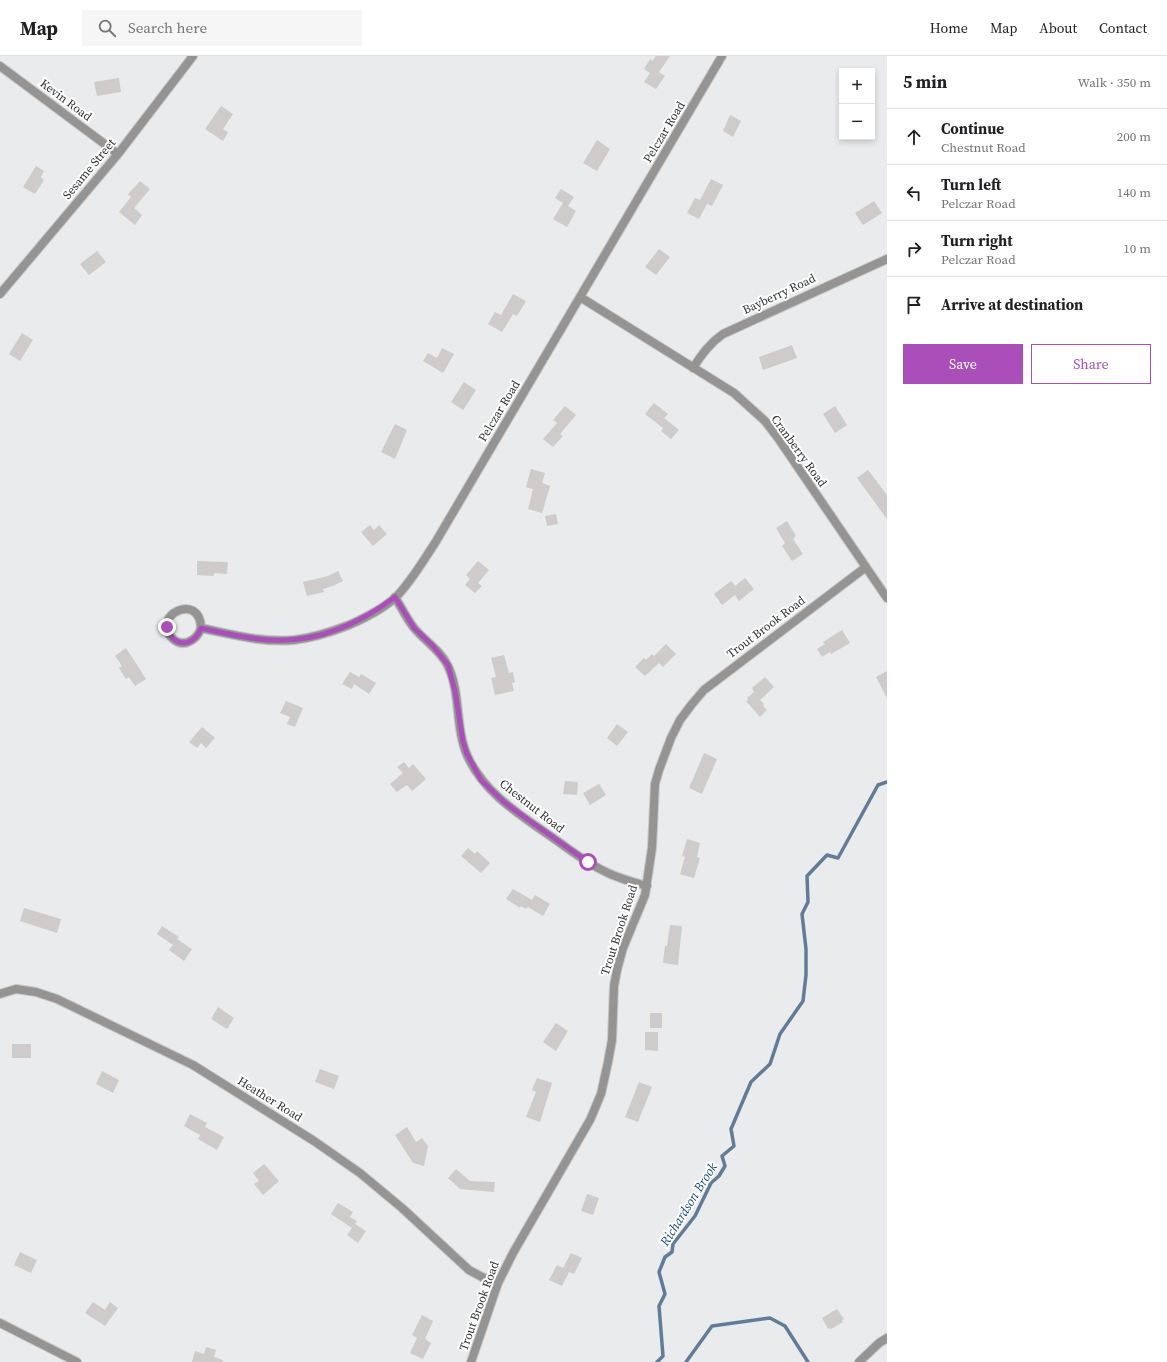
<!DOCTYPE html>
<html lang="en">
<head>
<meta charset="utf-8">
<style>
  body { margin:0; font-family:"Source Serif 4",serif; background:#f6f6f6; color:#202124 }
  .controls { position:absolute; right:12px; top:12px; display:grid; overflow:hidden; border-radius:0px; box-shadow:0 2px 6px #0003 }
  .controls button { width:36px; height:36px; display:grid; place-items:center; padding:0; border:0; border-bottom:1px solid #e0e0e0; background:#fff; color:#202124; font:20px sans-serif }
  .stop { position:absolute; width:12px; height:12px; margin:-9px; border:3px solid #aa4fba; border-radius:50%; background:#fff }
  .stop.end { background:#aa4fba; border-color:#fff; box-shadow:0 1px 4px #0008 }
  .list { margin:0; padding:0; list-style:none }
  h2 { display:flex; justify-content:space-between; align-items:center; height:52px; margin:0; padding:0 16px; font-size:17px }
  h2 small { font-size:13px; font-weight:400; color:#757577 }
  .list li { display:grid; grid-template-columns:26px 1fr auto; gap:12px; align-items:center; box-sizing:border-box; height:56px; padding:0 16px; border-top:1px solid #e0e0e0 }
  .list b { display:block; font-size:15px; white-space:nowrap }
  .list p { margin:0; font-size:13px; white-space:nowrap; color:#757577 }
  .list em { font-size:13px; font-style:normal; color:#757577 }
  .actions { display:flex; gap:8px; padding:12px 16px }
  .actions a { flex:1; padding:9px 0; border:1px solid #aa4fba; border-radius:0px; text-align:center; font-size:14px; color:#aa4fba }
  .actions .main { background:#aa4fba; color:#fff }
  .icon { flex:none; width:22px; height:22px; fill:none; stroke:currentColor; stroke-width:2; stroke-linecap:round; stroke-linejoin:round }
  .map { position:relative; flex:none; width:887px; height:1306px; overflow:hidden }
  header { display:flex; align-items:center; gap:24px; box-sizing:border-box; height:56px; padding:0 20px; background:#fff; border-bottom:1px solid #e0e0e0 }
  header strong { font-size:19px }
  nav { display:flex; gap:22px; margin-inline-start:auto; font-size:14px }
  .search { width:280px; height:36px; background:#f6f6f6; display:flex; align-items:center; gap:10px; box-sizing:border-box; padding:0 14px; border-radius:0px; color:#757577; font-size:15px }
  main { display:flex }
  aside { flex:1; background:#fff }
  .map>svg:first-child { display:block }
</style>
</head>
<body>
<header>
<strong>Map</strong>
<div class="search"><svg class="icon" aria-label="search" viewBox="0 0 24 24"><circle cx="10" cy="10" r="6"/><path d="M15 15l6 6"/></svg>Search here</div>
<nav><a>Home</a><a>Map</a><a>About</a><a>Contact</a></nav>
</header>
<main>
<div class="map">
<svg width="887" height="1306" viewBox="0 0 887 1306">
  <rect width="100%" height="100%" fill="#e9ebed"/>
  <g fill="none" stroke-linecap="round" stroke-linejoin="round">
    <path stroke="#627c98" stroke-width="3.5" d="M657,1306l6,-6 -4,-50 6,-12 -6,-22 6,-15 7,-5 1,-8 22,-28 16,-33 8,-7 6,-10 -3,-10 12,-10 -3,-17 20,-47 19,-18 10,-30 23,-33 3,-26v-26l-4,-35 6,-12 -1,-26 20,-21 11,3 40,-73 9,-3
      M686,1306l26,-36 58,-8 15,8 23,36"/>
  </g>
  <path fill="#cecbca" d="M656,0h14l-11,16 6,4 -9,13 -12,-7 6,-9 -6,-4 6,-10 2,2z
    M119,22l2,14 -24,4 -3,-14z
    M221,50l12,8 -10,15 5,3 -5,9 -18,-12z
    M730,59l11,6 -8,16 -10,-6z
    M597,84l13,9 -13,22 -14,-8z
    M36,110l8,5 -3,6 3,3 -9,14 -12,-7z
    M711,123l12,6 -11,21 -5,-2 -8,15 -12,-6 8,-15 5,2z
    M140,125l10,8 -16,19 8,7 -7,10 -16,-13 12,-15 -3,-3z
    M561,133l13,8 -6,9 8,5 -9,16 -14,-8 10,-16 -8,-5z
    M874,145l8,12 -19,12 -8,-12z
    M659,193l11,8 -14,18 -11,-8z
    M97,195l9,11 -17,13 -9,-11z
    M513,238l13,7 -9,15 -4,-2 -11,18 -14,-8 7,-12 6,3z
    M22,277l11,7 -13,21 -11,-7z
    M792,289l5,13 -34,12 -4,-13z
    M442,292l12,6 -11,19 -20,-12 5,-8 9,5z
    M464,326l12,8 -13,20 -12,-8z
    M654,347l14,11 -4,4 15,12 -8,9 -10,-8 2,-3 -18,-14z
    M565,350l11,9 -16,19 3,2 -10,11 -10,-8 14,-16 -4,-3z
    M835,350l12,19 -12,8 -12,-19z
    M395,368l12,6 -12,29 -14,-7z
    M531,413l14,4 -3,10 8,3 -8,27 -14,-4 5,-20 -7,-2z
    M868,414l19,25v24l-30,-41z
    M556,458l2,10 -11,2 -2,-10z
    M787,465l9,15 -3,3 10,15 -11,7 -10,-15 3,-3 -9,-15z
    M370,469l4,5 5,-5 8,9 -14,12 -12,-14z
    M197,505l31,1 -1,12 -13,-1v3l-17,-1z
    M478,505l11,9 -11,13 4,3 -7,7 -10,-8 5,-6 -4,-4z
    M338,515l5,10 -10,5 -10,3 1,3 -17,4 -4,-14 25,-6z
    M745,522l9,11 -15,12 -4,-6 -13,10 -8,-11 17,-13 4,5z
    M842,574l8,13 -19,11 -1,-2 -8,5 -5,-8 8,-5 -2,-2z
    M666,588l10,10 -13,13 -4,-4 -14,13 -10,-9 9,-9 2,2 6,-6 2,2z
    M126,592l20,31 -11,7 -6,-9 -3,2 -7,-11 3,-2 -7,-10z
    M504,599l5,18 4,-1 2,10 -3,1 2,8 -19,4 -4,-17 5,-1 -5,-19z
    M887,615v27l-11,-21z
    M350,616l9,5 2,-3 15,9 -7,11 -15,-10 -2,5 -10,-5z
    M765,621l9,10 -14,13 4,4 -1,2 4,4 -7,7 -14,-16 2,-1 -1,-2 7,-6 -2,-4z
    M286,645l17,7 -8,19 -8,-3 3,-7 -10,-4z
    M617,668l11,8 -11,14 -10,-8z
    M202,671l13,11 -9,10 -5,-5 -4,5 -8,-6z
    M704,697l13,6 -15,35 -13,-6z
    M404,706l5,6 4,-4 13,15 -14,12 -5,-6 -10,7 -7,-8 13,-11 -6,-6z
    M565,725l13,1 -1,13 -14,-1z
    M599,728l7,11 -16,10 -7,-12z
    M687,783l13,4 -3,14 3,1 -6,20 -14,-4 5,-17 -3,-1z
    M468,792l7,6 2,-3 13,12 -9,10 -20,-17z
    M513,833l19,11 3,-5 15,9 -7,12 -15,-9 -2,2 -5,-3 -1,2 -14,-9z
    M24,852l37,11 -4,14 -37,-12z
    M670,869l12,1 -4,39 -15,-2 2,-17h2z
    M162,870l17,11 -2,2 15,10 -8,12 -15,-11 4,-5 -16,-11z
    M218,951l16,11 -7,11 -16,-10z
    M650,957h12v15h-12z
    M556,967l12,8 -12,20 -13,-9z
    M645,976h13v19l-13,-1z
    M12,988h19v14h-19z
    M320,1013l19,7 -5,13 -19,-7z
    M102,1015l17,9 -6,13 -17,-9z
    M537,1022l15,5 -12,39 -14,-5 10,-25 -4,-2z
    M639,1026l13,5 -14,35 -13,-5z
    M190,1058l17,9 -2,4 19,10 -7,13 -19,-11 2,-4 -16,-9z
    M407,1071l9,15 6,-4 6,8 -4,20 -11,-3 -18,-28z
    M264,1108l15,17 -16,14 -9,-11 5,-3 -6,-8z
    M456,1113l14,12 25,1 -1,10 -34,-3 -12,-11z
    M587,1138l12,4 -6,17 -12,-4z
    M338,1147l15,9 -3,5 7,4 -2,3 11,7 -8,12 -11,-8 5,-7 -21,-14z
    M20,1196l17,8 -6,13 -17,-8z
    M571,1197l11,5 -8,16 -5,-2 -7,14 -13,-6 8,-15 6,3z
    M93,1246l12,8 5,-8 8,6 -13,18 -20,-13z
    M837,1253l7,10 -2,1 1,2 -12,7 -1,-1 -2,1 -6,-11z
    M422,1259l11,6 -8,18 6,4 -8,16 -13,-6 7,-15 -5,-3z
    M206,1291l10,3 -2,7 9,3v2h-31l3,-11 9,3z"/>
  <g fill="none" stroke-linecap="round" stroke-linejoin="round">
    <defs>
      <path id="street" d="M0,10l118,88
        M0,238l118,-140 75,-98
        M580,241l154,96 31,28 13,17 109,160
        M693,312c9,-14 17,-25 30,-34l164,-75
        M395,541c6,10 12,22 19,31 11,13 27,23 34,38 13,28 7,61 19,89 17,39 55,61 89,85 15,11 31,23 48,31 13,7 28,11 43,15
        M201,572c-1,-37 -51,-12 -29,10 11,11 25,2 29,-10 30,6 61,15 93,12 19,-2 37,-8 55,-15 16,-7 34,-16 47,-28 15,-15 27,-36 39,-54l287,-487
        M0,938l16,-5 20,3 21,7 136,66 121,76 46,32 42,35 67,62 13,7 16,6
        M0,1267l77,39
        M471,1306l27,-79 15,-30 77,-133 11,-26 7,-32 4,-22 2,-54 3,-16 6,-22 22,-53 7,-47 3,-64 4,-14 12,-32 9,-18 12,-16 12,-14 162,-123
        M859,1306l20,-19 8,-5"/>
    </defs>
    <use href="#street" stroke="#c4c6c8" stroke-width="10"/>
    <use href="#street" stroke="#959493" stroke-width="8"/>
  </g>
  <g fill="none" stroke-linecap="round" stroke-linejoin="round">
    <path stroke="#aa4fba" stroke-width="5" d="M167,571c5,21 27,21 34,1 22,5 46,11 69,12 46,3 89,-16 125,-43l19,31 19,18 15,19 7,26 8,51 4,12 14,26 23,22 16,12 68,48"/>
  </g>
  <g text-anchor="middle" stroke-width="4" stroke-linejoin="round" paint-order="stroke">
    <g font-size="12" fill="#313233" stroke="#fff">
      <text transform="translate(66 44) rotate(37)" y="4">Kevin Road</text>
      <text transform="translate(664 76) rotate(-59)" y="4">Pelczar Road</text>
      <text transform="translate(89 113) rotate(-50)" y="4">Sesame Street</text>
      <text transform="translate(779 238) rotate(-25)" y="4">Bayberry Road</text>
      <text transform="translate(499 355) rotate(-59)" y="4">Pelczar Road</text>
      <text transform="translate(799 395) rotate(54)" y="4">Cranberry Road</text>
      <text transform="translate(766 571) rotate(-37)" y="4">Trout Brook Road</text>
      <text transform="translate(532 750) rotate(38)" y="4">Chestnut Road</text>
      <text transform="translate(619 874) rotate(-72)" y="4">Trout Brook Road</text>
      <text transform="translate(270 1043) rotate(32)" y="4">Heather Road</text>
      <text transform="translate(479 1250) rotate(-70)" y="4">Trout Brook Road</text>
    </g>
    <g font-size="13" font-style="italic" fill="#144a7d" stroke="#fff">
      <text transform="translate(688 1148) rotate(-58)" y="5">Richardson Brook</text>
    </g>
  </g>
</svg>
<div class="controls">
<button>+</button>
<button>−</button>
</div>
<div class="stop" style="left:588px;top:806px"></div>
<div class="stop end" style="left:167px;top:571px"></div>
</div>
<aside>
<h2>5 min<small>Walk · 350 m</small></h2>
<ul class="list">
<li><svg class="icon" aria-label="ahead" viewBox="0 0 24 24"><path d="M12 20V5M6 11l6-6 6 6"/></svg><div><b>Continue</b><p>Chestnut Road</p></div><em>200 m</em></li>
<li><svg class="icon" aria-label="left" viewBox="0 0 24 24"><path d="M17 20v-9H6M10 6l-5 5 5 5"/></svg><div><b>Turn left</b><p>Pelczar Road</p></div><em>140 m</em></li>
<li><svg class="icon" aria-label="right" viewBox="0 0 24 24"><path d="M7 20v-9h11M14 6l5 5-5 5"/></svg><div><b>Turn right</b><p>Pelczar Road</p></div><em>10 m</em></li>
<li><svg class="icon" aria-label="arrive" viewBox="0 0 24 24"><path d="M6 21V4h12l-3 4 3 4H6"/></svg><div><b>Arrive at destination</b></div></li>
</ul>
<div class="actions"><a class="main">Save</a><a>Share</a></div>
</aside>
</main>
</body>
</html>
